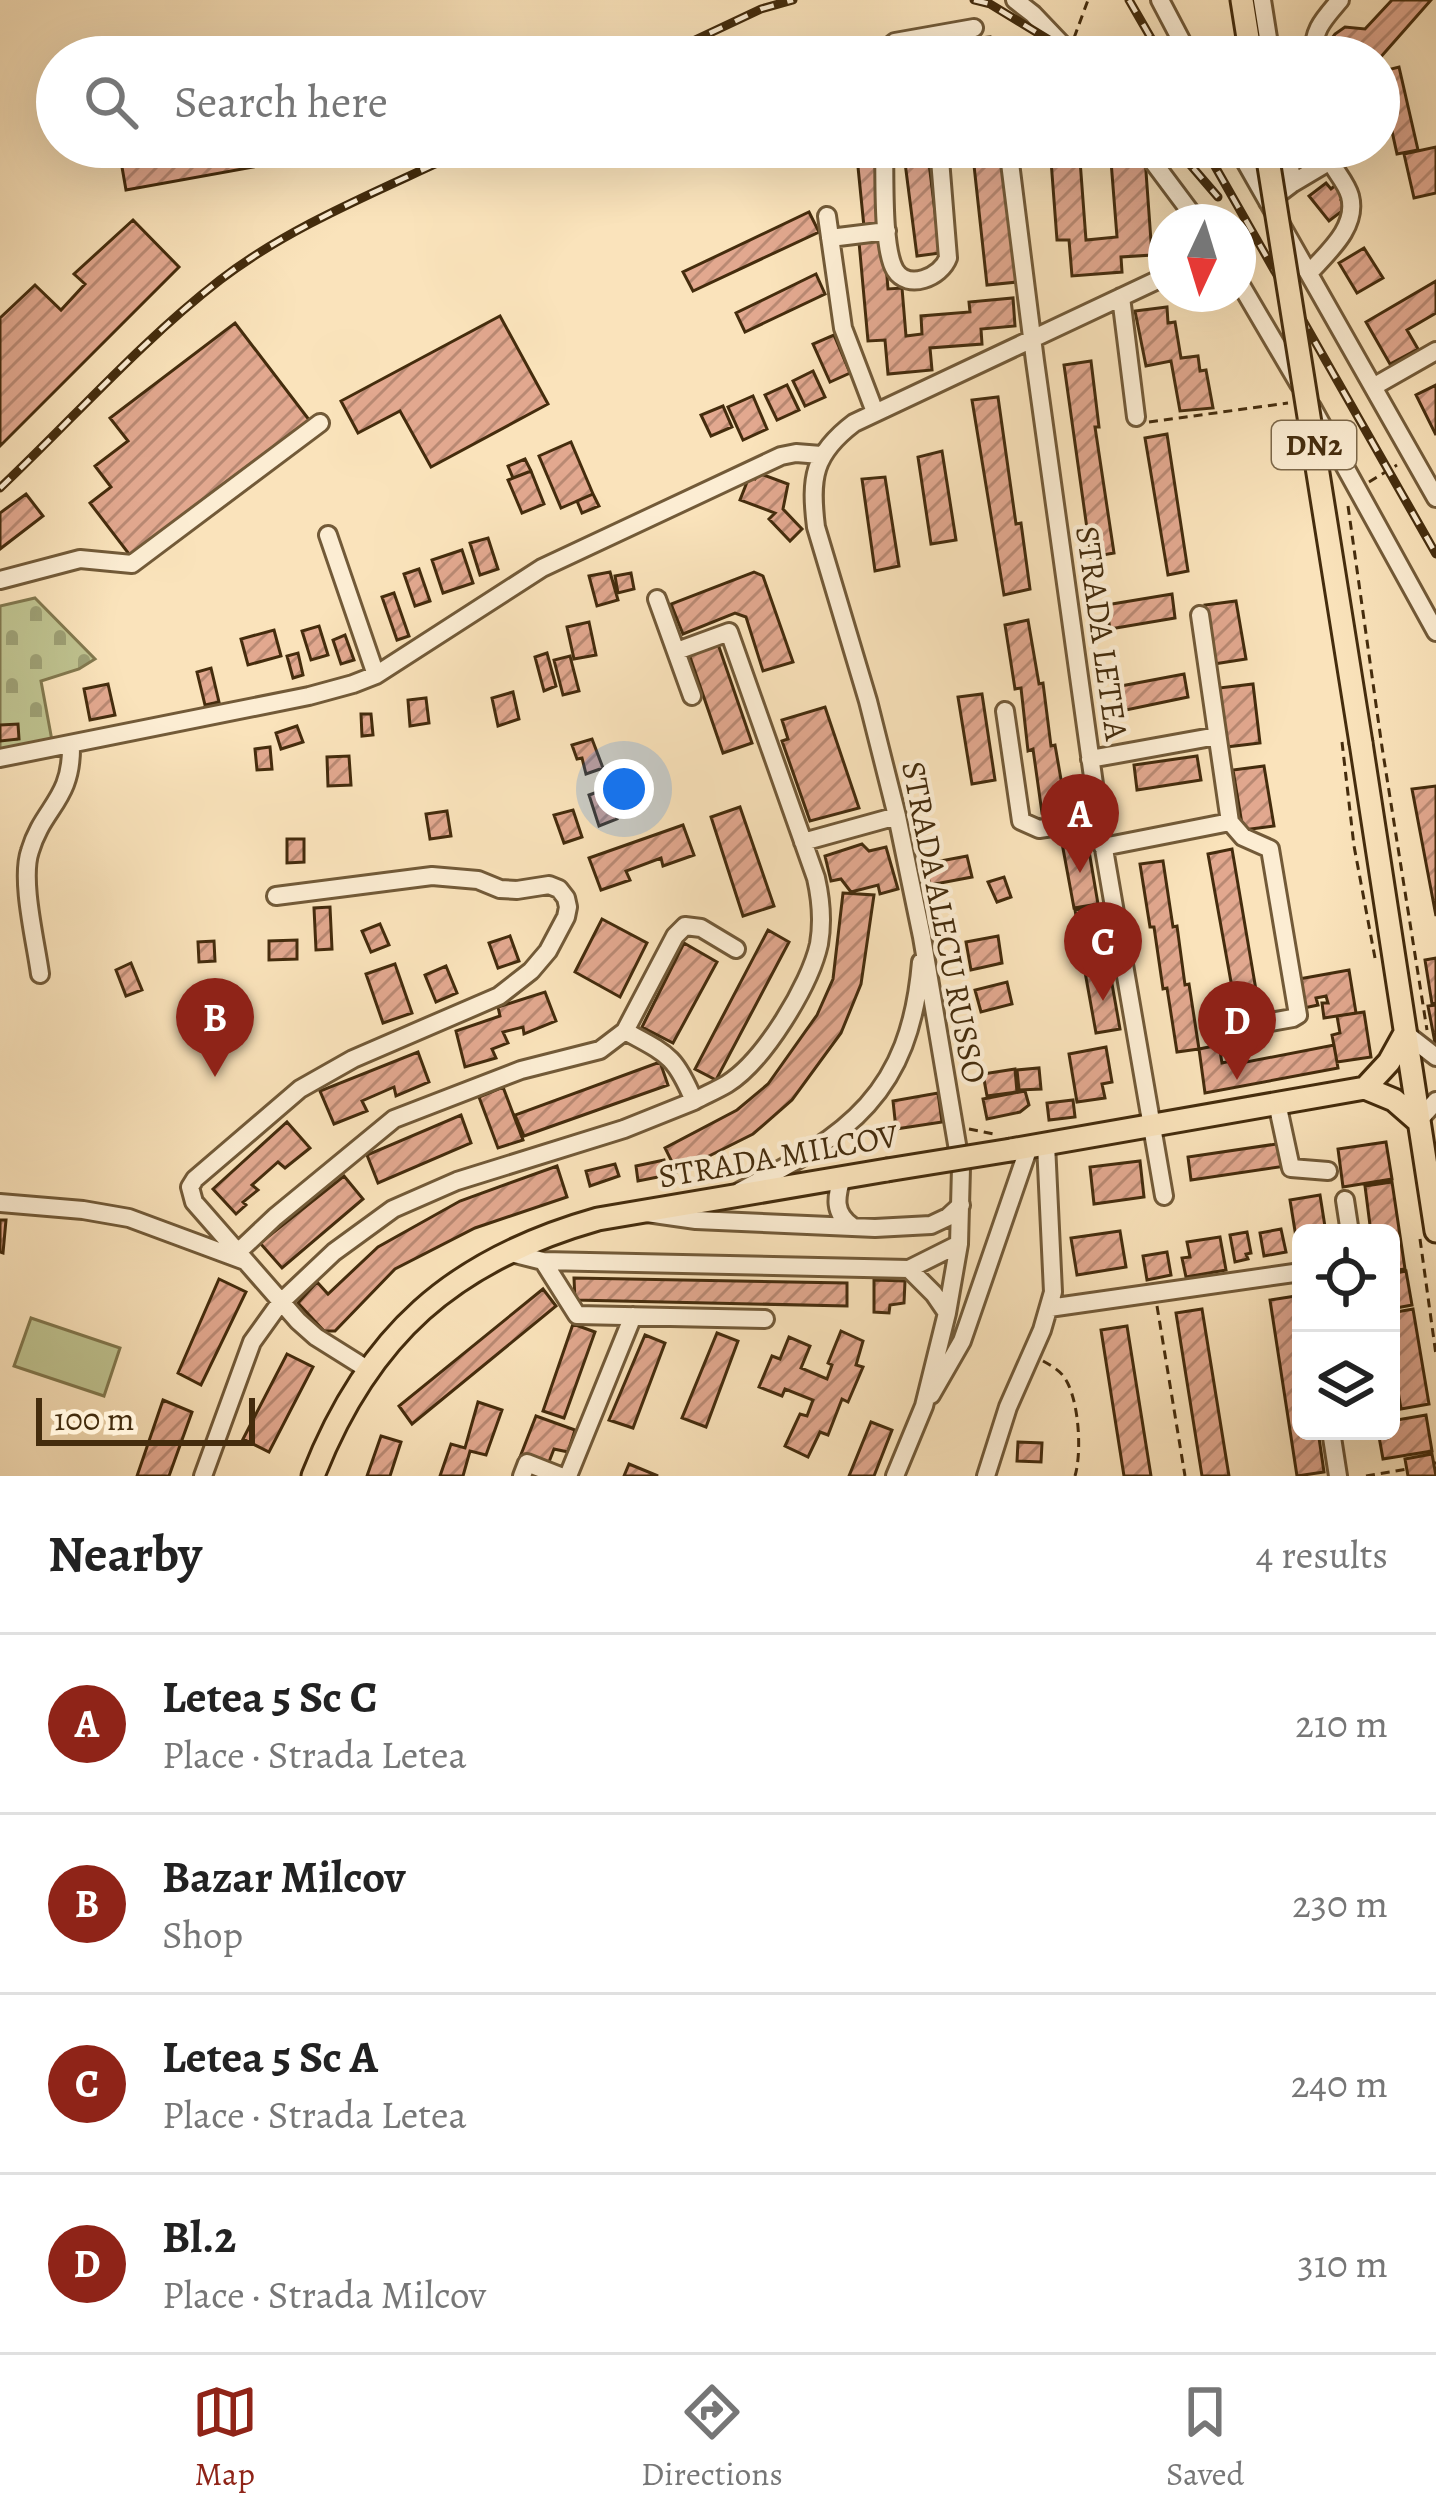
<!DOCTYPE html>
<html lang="en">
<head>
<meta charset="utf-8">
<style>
  body { margin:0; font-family:Alegreya,serif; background:#f6f6f6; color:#222 }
  .controls { position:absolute; right:36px; bottom:36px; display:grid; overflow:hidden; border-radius:18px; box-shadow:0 12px 48px #0002 }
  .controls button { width:108px; height:108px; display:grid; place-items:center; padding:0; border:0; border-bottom:3px solid #e0e0e0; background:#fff; color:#222; font:60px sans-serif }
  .compass { position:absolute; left:1148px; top:204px; width:108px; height:108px; border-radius:50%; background:#fff; box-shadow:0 12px 48px #0002; rotate:184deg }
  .scale { position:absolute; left:36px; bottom:30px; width:219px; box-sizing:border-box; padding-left:12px; border:6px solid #442c0d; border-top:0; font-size:33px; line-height:42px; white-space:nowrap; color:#442c0d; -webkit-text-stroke:9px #fcedd3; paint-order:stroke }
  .you { position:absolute; left:624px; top:789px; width:42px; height:42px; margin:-30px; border:9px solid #fff; border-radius:50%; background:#1a73e8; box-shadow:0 0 0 18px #1a73e833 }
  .badge { display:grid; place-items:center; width:78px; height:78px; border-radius:50%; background:#8f2418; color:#fff; font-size:39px; font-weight:700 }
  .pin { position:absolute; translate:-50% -99px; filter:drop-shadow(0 3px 6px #0008) }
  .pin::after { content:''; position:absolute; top:63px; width:42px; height:36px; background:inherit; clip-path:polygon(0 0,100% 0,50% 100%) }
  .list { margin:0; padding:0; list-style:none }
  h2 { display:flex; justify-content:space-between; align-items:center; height:156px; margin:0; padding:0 48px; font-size:51px }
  h2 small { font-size:39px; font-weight:400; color:#767676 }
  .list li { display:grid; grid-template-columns:78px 1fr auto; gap:36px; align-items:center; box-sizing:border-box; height:180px; padding:0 48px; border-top:3px solid #e0e0e0 }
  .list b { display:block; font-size:45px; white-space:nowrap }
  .list p { margin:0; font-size:39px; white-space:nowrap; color:#767676 }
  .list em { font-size:39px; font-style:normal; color:#767676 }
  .icon { flex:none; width:66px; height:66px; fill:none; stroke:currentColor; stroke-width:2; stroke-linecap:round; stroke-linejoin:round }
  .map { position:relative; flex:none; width:1436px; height:1476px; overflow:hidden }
  .search { position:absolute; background:#fff; box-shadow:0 12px 48px #0002; left:36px; right:36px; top:36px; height:132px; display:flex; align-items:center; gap:30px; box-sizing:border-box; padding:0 42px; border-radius:66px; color:#767676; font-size:45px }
  .sheet { height:876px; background:#fff }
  nav { display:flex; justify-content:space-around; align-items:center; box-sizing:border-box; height:168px; border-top:3px solid #e0e0e0; background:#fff; font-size:33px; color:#767676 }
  nav a { display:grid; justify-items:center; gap:6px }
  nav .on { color:#8f2418 }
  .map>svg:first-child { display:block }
</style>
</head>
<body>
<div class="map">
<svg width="1436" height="1476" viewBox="0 0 1436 1476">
  <defs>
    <pattern id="cemetery-stones" width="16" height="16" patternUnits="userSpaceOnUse" patternTransform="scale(3)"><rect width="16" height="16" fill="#bfc390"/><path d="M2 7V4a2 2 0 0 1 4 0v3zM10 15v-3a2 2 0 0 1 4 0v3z" fill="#9d9f74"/></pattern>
    <pattern id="building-hatch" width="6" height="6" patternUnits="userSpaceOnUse" patternTransform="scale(3)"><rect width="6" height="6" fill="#e2a88f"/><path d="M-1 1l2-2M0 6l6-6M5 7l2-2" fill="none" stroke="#b98973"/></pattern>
  </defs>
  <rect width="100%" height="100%" fill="#fae3bb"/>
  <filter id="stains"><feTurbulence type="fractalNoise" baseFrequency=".00167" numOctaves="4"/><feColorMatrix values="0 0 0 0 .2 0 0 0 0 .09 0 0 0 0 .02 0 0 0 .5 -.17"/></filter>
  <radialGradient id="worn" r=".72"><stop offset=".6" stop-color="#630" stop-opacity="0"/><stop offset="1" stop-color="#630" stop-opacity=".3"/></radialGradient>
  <path fill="url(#cemetery-stones)" stroke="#82784e" stroke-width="3" d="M35,598l60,61 -16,10 -38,12 12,65 -53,8v-148z"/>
  <path fill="#bfc390" stroke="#82784e" stroke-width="3" d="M31,1318l89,30 -16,48 -90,-30z"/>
  <path fill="url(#building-hatch)" stroke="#442c0d" stroke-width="3" d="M1392,0h39l-52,59 -49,-2 -1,-15 6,-8 10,-7 20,2z
    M990,37l2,20h-84l-1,-11z
    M868,41l1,16h-22l-2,-14z
    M1399,67l19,83 -21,4 -18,-82z
    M136,147h159l2,12 -171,31 -7,-40z
    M856,147h22l8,78 -22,2z
    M903,147h24l13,106 -23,3z
    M972,147h30l15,135 -30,3z
    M1050,147h29l7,93 31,-3 -6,-76 34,-3 7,97 -31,2 1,15 -50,4 -3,-36h-12z
    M1436,147v46l-22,5 -10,-44z
    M1326,183l5,6 6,-5 9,12 -5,4 5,8 -17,13 -20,-25z
    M809,212l10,20 -126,59 -10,-19z
    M133,220l46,47 -179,179v-128l35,-33 26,25 24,-26 -11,-10z
    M884,240l4,49 14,-1 4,48 16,-2 -1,-18 49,-4 -1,-10 44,-4 2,28 -34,3 1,15 -52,4 2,22 -44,4 -3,-34 -17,1 -9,-99z
    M1364,248l19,30 -26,15 -18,-30z
    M816,274l9,20 -80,38 -9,-19z
    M1436,281v32l-29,17 11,19 -28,15 -24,-42z
    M1167,307l1,16 7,-1 6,36 17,-2 2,15 6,-1 7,38 -33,3 -9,-50 -25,5 -11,-55z
    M500,316l48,88 -117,63 -31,-56 -42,22 -17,-32z
    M235,323l75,98 -178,137 -42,-55 21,-16 -16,-21 33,-25 -18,-23z
    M834,335l16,38 -20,9 -17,-38z
    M1091,361l8,66h-4l19,126 -23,4 -27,-192z
    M813,371l12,26 -20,9 -12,-25z
    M787,385l12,25 -22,10 -12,-25z
    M1436,385v50l-20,-40z
    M753,396l14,33 -24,11 -15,-33z
    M998,397l18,127 5,-1 9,66 -26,6 -32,-195z
    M723,406l9,21 -21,9 -10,-21z
    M1167,434l21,137 -20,4 -23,-137z
    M571,442l22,52 -32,14 -22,-52z
    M942,451l14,89 -25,4 -13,-87z
    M525,459l6,12 -18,7 -5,-12z
    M531,471l13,33 -22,9 -14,-33z
    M758,473l30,11 -5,25 19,20 -12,12 -21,-22 6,-6 -35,-13 9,-23 6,2z
    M885,477l14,89 -24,5 -13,-92z
    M26,494l17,22 -43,33v-36z
    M593,494l6,12 -17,7 -5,-12z
    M488,538l10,31 -18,6 -10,-32z
    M462,550l11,33 -30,10 -11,-33z
    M419,569l11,32 -15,5 -11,-32z
    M610,572l8,28 -21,6 -8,-30z
    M754,572l9,4 30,86 -30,9 -17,-54 -11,-4 -52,21 -12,-30z
    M631,573l3,16 -16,4 -3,-17z
    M394,593l15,43 -12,4 -15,-43z
    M1172,594l3,24 -65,11 -4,-24z
    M1236,601l10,58 -32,5 -9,-59z
    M1028,620l11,64 4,-1 8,63 4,-1 11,63 -24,5 -9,-64 -5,2 -7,-63 -6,1 -10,-64z
    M589,622l7,33 -22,4 -7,-32z
    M319,626l9,29 -17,5 -9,-29z
    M274,630l7,26 -33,9 -7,-26z
    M345,635l9,25 -13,4 -8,-24z
    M718,644l34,99 -29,10 -34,-99z
    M298,653l5,22 -10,3 -6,-22z
    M547,653l9,33 -12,5 -9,-34z
    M570,656l9,35 -16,4 -9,-35z
    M211,668l8,34 -14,3 -8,-33z
    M1184,674l4,23 -62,13 -5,-24z
    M108,684l7,31 -25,5 -6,-31z
    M1253,684l7,59 -34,4 -7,-59z
    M513,692l6,27 -21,7 -6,-28z
    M982,694l13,86 -23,4 -14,-87z
    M426,698l3,25 -19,3 -2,-26z
    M825,707l34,101 -49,13 -28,-80 6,-2 -6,-19z
    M361,714h10l2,21 -11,1z
    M18,724l1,15 -19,2v-16z
    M297,726l6,16 -22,7 -5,-16z
    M592,739l11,29 -17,6 -4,-16 -5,1 -5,-14z
    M270,747l2,22 -15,1 -2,-21z
    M349,756l2,29 -23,1 -1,-29z
    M1197,756l4,24 -64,10 -3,-25z
    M1264,766l10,60 -31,4 -10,-60z
    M1436,786v130l-24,-127z
    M606,789l11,30 -18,7 -10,-31z
    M740,807l34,99 -31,10 -32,-99z
    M573,810l9,27 -18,6 -10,-28z
    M447,811l4,25 -21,3 -4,-25z
    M683,825l11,30 -31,11 -2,-8 -35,13 4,9 -29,10 -12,-32z
    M287,839h17v23l-17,1z
    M1087,839l11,65 -24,4 -12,-65z
    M862,844l7,7 17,-4 12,42 -18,5 -2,-9 -27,7 -10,-13 -10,2 -6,-25z
    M1232,849l24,141 -23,3 -25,-139z
    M967,856l5,21 -42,8 -5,-21z
    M1163,861l10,66 4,-1 8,59 4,-1 10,65 -22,3 -10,-64 -4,1 -9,-62h-4l-10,-63z
    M1004,877l7,20 -14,5 -9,-20z
    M843,893l31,2 -13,89 -20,49 -49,67 -39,34 -76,38 -12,-24 72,-38 31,-26 49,-69 16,-36z
    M1098,906l11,60 -23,4 -11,-60z
    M330,907l2,42 -16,1 -2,-42z
    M602,919l45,24 -27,54 -45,-25z
    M380,924l9,21 -18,7 -9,-21z
    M768,930l21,12 -73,138 -21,-11z
    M510,936l9,25 -21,7 -9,-25z
    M998,936l4,27 -31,7 -5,-28z
    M297,940v19l-28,1v-19z
    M214,941l1,20 -16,1 -1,-20z
    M684,943l33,19 -44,81 -31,-16z
    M1436,958v45l-4,1 -7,-44z
    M131,963l11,27 -16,6 -10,-26z
    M395,964l17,49 -29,10 -17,-49z
    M446,966l11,27 -21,9 -11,-27z
    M1109,967l11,62 -24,4 -11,-61z
    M1349,970l7,43 -32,5 -2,-15h6l-2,-7 -10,2 2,7 -14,3 -5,-29z
    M1007,982l5,22 -31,8 -6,-22z
    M545,992l11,29 -32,13 -1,-7 -20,5 5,11 -16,6 4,9 -31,9 -9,-36 44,-15 -2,-9z
    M1436,1005v43l-8,-42z
    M1364,1012l7,45 -34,5 -5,-27 8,-2 -3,-17z
    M1219,1045l3,18 9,-2v4l103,-20 4,23 -133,25 -6,-44z
    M1106,1047l6,35 -10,2 3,14 -28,4 -8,-48z
    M418,1052l11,30 -33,14 -2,-9 -32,14 5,10 -33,13 -14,-33z
    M660,1062l8,23 -144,51 -9,-21z
    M1039,1068l2,21 -22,1 -2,-20z
    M1015,1069l2,23 -30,4 -4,-22z
    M503,1087l20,53 -25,8 -19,-51z
    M1025,1091l4,14 -9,7 -33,7 -4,-20z
    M938,1093l4,29 -46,7 -3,-28z
    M1073,1100l2,17 -26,3 -2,-17z
    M461,1115l10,28 -93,40 -11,-28z
    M287,1122l23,26 -25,20 -7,-6 -26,23 6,5 -15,12 3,3 -10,9 -23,-25z
    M1386,1142l6,37 -49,8 -5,-38z
    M1283,1143l3,23 -95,14 -3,-23z
    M664,1160l4,15 -30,6 -2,-15z
    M1140,1161l4,36 -50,7 -4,-37z
    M615,1164l4,12 -29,10 -4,-15z
    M557,1166l10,31 -92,31 -80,41 -60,62h-11l-26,-28 19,-21 11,12 50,-47 82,-46z
    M344,1176l19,23 -81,69 -22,-25z
    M1392,1182l13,87 -14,2v-38h-20l-6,-47z
    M1320,1195l6,38h-25l-1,29 -10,-62z
    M0,1220h6l-3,33 -3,-1z
    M1281,1229l5,23 -22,4 -4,-23z
    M1120,1231l6,36 -49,8 -6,-37z
    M1247,1232l4,21 -5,1 2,5 -13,3 -5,-27z
    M1220,1237l6,33 -40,7 -4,-19 8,-1 -3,-15z
    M1167,1252l4,23 -24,5 -4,-24z
    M1406,1271l6,34 -21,4v-35z
    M574,1278l273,5v23l-272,-6z
    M219,1279l27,13 -45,93 -23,-12z
    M874,1280l31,1 -1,22 -14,2 -1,8 -15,-1z
    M543,1289l13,17 -144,118 -13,-18z
    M1296,1296l5,30v105h17l6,41 -27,4 -27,-176z
    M1202,1309l27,167h-27l-26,-163z
    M1413,1309l16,95 -28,5 -10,-61v-35z
    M573,1324l22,8 -31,86 -21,-7z
    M1127,1326l24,150h-27l-23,-146z
    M841,1331l22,10 -7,24 7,2 -15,35 -6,-3 -14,36 -8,-3 -12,25 -23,-11 15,-32 7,2 6,-16 -28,-11 -3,7 -23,-9 13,-31 8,3 9,-22 21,9 -9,22 26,11 5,-14 -4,-2z
    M717,1333l21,8 -32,86 -24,-9z
    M645,1335l20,8 -32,85 -24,-8z
    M287,1354l26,13 -44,85 -26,-13z
    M163,1400l29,12 -23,64h-32z
    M478,1402l24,8 -16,45 -16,-4 -7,25h-23l11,-32 14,4z
    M1426,1415l6,36 -49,8 -5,-28h13v-10z
    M536,1416l39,14 -7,22 -14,-3 -7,18 -27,-10z
    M871,1422l21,8 -18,46h-25z
    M381,1436l20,6 -11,34h-23z
    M1018,1442l24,1 -1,19 -24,-1z
    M1432,1454l4,22h-28l-3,-17z
    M629,1464l29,12h-34z"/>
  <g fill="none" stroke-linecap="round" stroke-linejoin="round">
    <defs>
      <path id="minor" d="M1015,0l18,14 41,43
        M1160,0l30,57
        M1262,0l9,57
        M882,57l2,-6 11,-9 79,-14
        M1313,57c0,-28 10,-37 27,-57
        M884,147c1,28 -2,101 11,123 13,21 46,7 53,-12l-9,-111
        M1008,147l27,214 64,459 65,376
        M1142,147l56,75
        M1237,147l199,351
        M1286,147l7,36
        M1268,202l25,-19 37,-22 -4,-14
        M827,216l16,112 32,84
        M830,238l57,-7
        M1309,273c19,-21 49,-46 41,-77 -3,-12 -14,-24 -20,-35
        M1238,280l61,104
        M1121,297l15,120
        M1373,387l63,-36
        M1312,407l124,225
        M328,535l48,140
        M0,580l80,-21 52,5 188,-141
        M657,599l35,97
        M677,651l52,-19 87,246c5,22 7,43 3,66 -9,41 -55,117 -92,140 -10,6 -22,11 -33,17
        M1005,711l16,110 18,8 60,-9
        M0,758l309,-62 44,-12 23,-9 166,-107 239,-112 15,-3 25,2
        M1090,759l127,-23
        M1230,822l13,15 27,12 28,166 -5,3 -40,7
        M803,842l94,-26
        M1103,847l127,-25 -30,-207
        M276,896l156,-20 46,4 22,9 17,1 32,-5 10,4 7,9 2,9 -2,10 -18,34 -17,20 -32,25 -146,63 -53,30 -105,90 -5,8 4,15 104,119 18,16 51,32
        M40,974c-4,-31 -20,-94 -10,-123 13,-44 42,-51 41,-105
        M1405,1033l31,24
        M1277,1103l14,65 37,3
        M1418,1121l18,-20
        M842,1177c-6,20 -9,36 10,49
        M740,1191c109,-56 170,-97 181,-229
        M1345,1200l5,33
        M0,1203l83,7 46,8 116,43
        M647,1213l49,7 179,8 56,-3 17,-8 13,-12
        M238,1252l37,-35 119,-98 127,-49 79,-20 25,-19 50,-95 10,-10 16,2 35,21
        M507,1252l36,9 366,8 50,-25
        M543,1261l34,54 188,4
        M909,1269l25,25 13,19
        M1049,1308l252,-36
        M931,1395l31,-54 67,-194
        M1331,1431l7,45
        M203,1476l49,-134 28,-39 54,-51 59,-43 64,-28 167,-52 70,-28c-19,-46 -27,-47 -69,-70
        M522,1476l5,-13 33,13
        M568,1476l65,-160
        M895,1476l29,-70 23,-93 12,-69 2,-76 -39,-231 -25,-121 -29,-115 -52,-174c-6,-49 -3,-73 38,-104l312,-147
        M986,1476l22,-69 34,-77 11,-38 -7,-148"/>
      <path id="major" d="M1242,0l9,57
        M1361,743l75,488
        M1365,1088l24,-26 16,-29
        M1365,1088l29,12 24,21
        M1011,1150l354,-62
        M313,1476c55,-141 140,-216 285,-257l289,-49"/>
    </defs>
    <use href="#minor" stroke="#725a38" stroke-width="22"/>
    <use href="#major" stroke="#442c0d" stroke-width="27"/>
    <path stroke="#442c0d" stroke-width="3" stroke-dasharray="9 6" stroke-linecap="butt" d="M1074,38l14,-38
      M1149,422l139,-19
      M1369,482l28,-17
      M1348,506l34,241 45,283
      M1342,742l12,104 21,112
      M969,1129l25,5
      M1420,1239l16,116
      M1157,1306l28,170
      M1043,1361c9,5 18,10 23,19 13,22 16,72 9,96
      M1434,1463h2
      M1366,1476l41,-7"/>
    <use href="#minor" stroke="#fcedd3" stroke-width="16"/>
    <use href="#major" stroke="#fae3bb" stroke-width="21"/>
    <defs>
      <path id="rail" d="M974,0l16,4 87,53
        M1129,0l33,57
        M659,57l102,-48 32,-9
        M1175,147l43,50
        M1204,147l232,407
        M0,488c73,-69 140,-146 220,-208 74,-57 167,-92 251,-133"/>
    </defs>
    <use href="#rail" stroke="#442c0d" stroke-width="9"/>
    <use href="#rail" stroke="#fcedd3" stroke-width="4.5" stroke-dasharray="14" stroke-linecap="butt"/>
    <defs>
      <path id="major-bridge" d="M1266,147l95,596
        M887,1170l124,-20"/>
    </defs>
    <use href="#major-bridge" stroke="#442c0d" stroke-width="27" stroke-linecap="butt"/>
    <use href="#major-bridge" stroke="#fae3bb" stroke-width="21"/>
  </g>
  <g text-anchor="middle" stroke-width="9" stroke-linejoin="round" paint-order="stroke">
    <rect fill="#fcedd3" stroke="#7b6648" stroke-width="3" x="1272" y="421" width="84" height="48" rx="9"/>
    <g font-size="30" font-weight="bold" fill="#442c0d">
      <text x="1314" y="455">DN2</text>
    </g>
    <g font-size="33" fill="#442c0d" stroke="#fcedd3">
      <text transform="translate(1103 633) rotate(82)" y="12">STRADA LETEA</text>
      <text transform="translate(945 922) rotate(79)" y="12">STRADA ALECU RUSSO</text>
      <text transform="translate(778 1155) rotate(-10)" y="12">STRADA MILCOV</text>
    </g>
  </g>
  <rect width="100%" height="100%" filter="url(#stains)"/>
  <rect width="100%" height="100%" fill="url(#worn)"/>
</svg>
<div class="controls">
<button><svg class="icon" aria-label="locate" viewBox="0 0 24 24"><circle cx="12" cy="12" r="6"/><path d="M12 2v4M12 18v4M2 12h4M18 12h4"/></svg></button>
<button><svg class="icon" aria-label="layers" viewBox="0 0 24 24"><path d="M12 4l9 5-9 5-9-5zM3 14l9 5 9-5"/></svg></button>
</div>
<svg class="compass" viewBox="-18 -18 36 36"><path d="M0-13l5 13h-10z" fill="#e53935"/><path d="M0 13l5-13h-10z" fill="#767676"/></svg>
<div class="scale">100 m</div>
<div class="you"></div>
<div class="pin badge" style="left:1080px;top:873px">A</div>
<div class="pin badge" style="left:215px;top:1077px">B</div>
<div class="pin badge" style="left:1103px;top:1001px">C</div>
<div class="pin badge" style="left:1237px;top:1080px">D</div>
<div class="search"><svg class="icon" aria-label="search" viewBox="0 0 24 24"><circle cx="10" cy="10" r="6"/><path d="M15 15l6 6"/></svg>Search here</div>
</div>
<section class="sheet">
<h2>Nearby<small>4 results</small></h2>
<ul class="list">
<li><span class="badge">A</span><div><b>Letea 5 Sc C</b><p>Place · Strada Letea</p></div><em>210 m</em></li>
<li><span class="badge">B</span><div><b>Bazar Milcov</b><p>Shop</p></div><em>230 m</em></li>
<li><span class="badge">C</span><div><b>Letea 5 Sc A</b><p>Place · Strada Letea</p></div><em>240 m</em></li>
<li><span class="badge">D</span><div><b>Bl.2</b><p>Place · Strada Milcov</p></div><em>310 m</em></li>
</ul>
</section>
<nav>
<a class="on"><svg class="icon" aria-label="map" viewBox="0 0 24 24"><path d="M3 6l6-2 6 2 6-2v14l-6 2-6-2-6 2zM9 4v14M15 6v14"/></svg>Map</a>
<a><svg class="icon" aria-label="directions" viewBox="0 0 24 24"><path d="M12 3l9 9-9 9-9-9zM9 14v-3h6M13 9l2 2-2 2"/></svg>Directions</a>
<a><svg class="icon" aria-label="saved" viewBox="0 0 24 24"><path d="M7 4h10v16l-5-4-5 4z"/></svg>Saved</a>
</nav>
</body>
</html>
